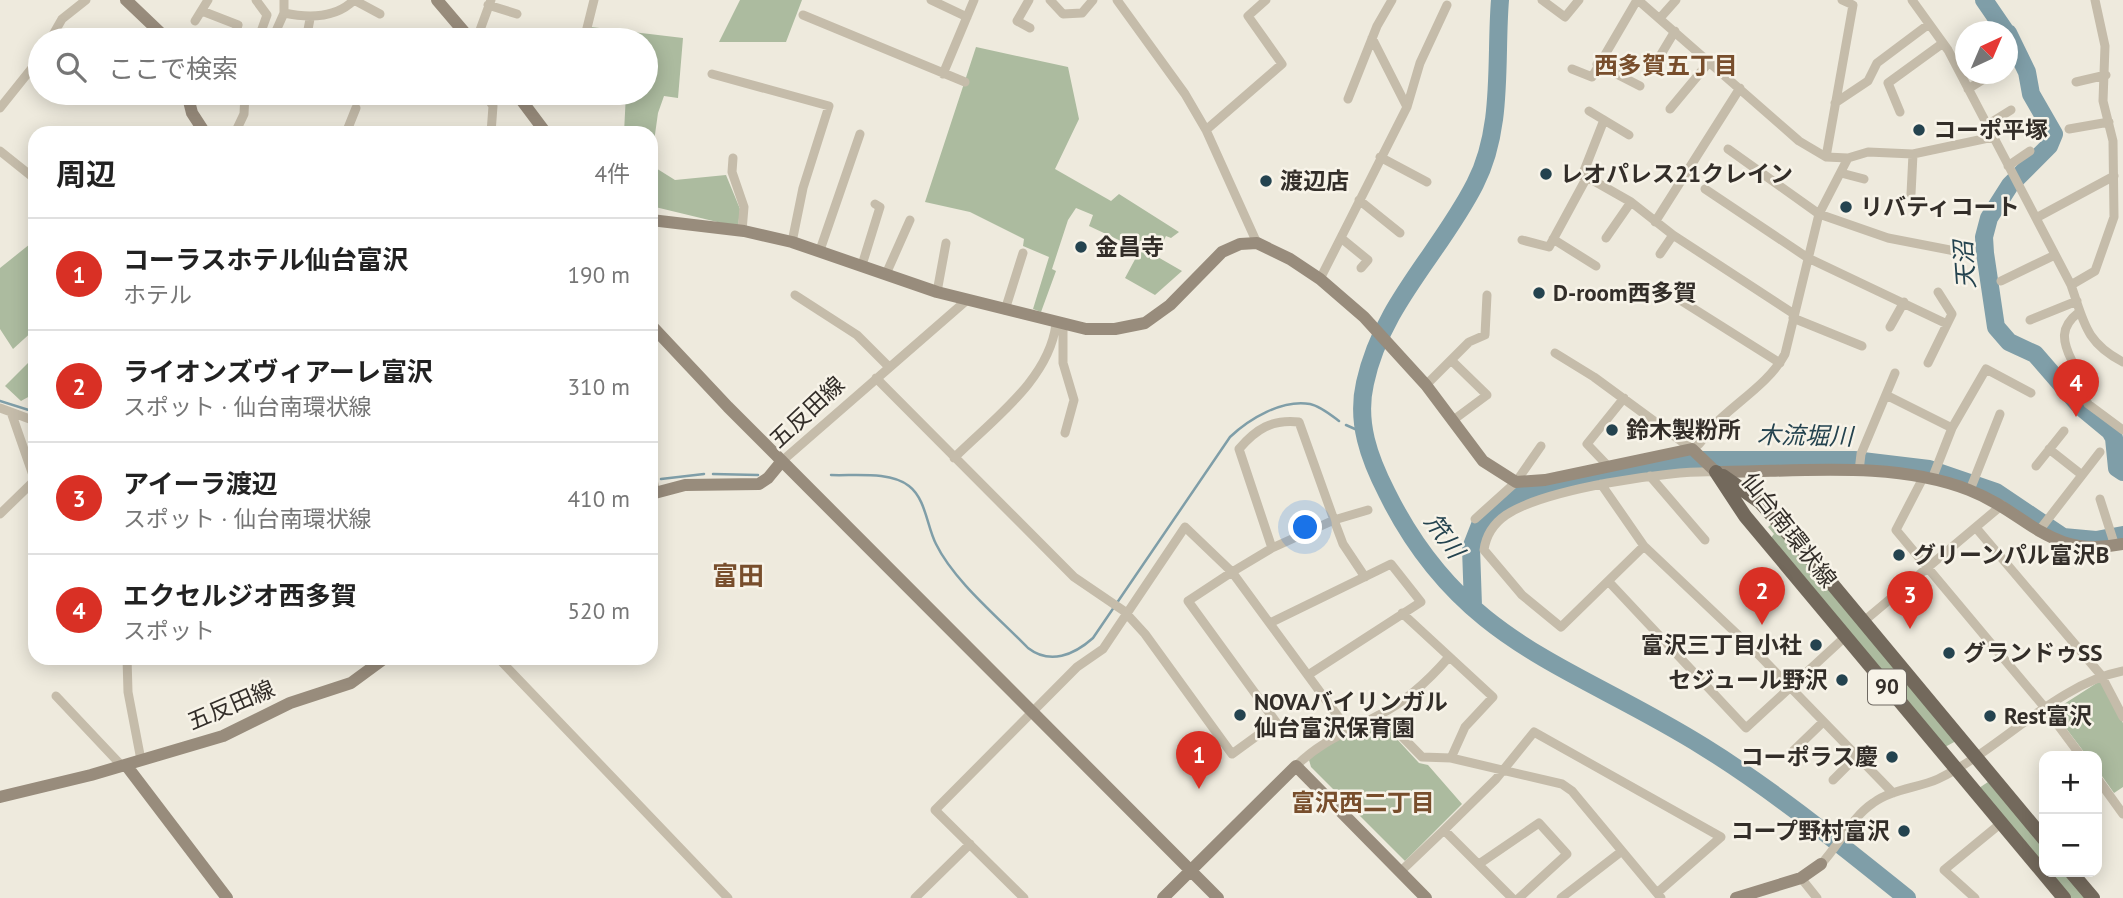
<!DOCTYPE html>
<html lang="ja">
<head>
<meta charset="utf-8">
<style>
  body { margin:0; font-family:"PT Sans","Noto Sans JP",sans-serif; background:#f6f6f6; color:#222 }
  .controls { position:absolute; right:21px; bottom:21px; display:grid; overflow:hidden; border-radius:14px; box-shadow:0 4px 18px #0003 }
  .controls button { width:63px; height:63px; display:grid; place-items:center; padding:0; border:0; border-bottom:2px solid #e0e0e0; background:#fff; color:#222; font:35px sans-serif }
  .compass { position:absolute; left:1955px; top:21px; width:63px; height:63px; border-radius:50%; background:#fff; box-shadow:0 4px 18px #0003; rotate:44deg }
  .you { position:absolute; left:1306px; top:528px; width:24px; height:24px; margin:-18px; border:5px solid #fff; border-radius:50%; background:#1a73e8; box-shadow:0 0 0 10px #1a73e833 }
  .badge { display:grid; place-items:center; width:46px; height:46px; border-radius:50%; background:#d93025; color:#fff; font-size:23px; font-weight:700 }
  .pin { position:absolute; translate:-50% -58px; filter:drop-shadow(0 2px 4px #0008) }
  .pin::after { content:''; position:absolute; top:37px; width:24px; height:21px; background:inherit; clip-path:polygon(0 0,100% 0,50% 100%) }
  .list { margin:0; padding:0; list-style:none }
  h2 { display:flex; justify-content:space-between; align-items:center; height:91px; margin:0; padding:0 28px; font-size:30px }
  h2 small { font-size:23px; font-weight:400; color:#767676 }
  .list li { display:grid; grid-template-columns:46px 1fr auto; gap:21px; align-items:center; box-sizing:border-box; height:112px; padding:0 28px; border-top:2px solid #e0e0e0 }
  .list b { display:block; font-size:26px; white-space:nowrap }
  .list p { margin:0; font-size:23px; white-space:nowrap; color:#767676 }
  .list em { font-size:23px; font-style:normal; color:#767676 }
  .icon { flex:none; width:38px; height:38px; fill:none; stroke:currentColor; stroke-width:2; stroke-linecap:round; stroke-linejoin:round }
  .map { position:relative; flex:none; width:2123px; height:898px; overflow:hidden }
  .search { position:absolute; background:#fff; box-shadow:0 4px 18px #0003; left:28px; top:28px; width:630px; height:77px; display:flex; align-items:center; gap:18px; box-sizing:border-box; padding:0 24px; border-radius:38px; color:#767676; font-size:26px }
  .panel { position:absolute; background:#fff; box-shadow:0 4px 18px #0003; left:28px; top:126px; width:630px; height:539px; border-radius:21px }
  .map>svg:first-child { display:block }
</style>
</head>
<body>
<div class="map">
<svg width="2123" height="898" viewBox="0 0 2123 898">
  <rect width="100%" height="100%" fill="#eeeadd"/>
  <path fill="#acbb9f" d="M740,0h62l-16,42h-67z
    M591,27l92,11 -5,60 -14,-2 -6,17 -7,50v-30h-27l2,-40h20v-53h-57z
    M976,47l92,20 11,52 -24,50 56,32 8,-7 60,38 -8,6 -5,-2 -10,20 26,15 -27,24 -30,-17 15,-28 -51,-24 4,-11 -17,-7 -8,12 -16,49 4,2 -15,41 -8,-3 16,-52 -26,-11 1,-7 -54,-27 -45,-10z
    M651,165l24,15 51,-5 14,34 -2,18 -87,-21z
    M35,240v89l-22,20 -13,-20v-61z
    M35,356v44l-5,-4 -9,5 -16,-15z
    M1773,523l183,218 -11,6 -175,-208 4,-5 -6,-7z
    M2100,681l23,42v64l-9,6 -17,-24v-13h-10l-34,-45z
    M1375,723l8,1 36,39 9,2 34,39 -57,57 -94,-94 -2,-7 10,-11z
    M1988,782l56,66v19l-65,-79z
    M2048,872h16l23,26h-17z"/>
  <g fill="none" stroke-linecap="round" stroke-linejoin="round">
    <path stroke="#7f9ea8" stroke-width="2.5" d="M0,401l35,11
      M1346,425l18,8
      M713,474l45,1
      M831,475c23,1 59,-4 78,11 17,13 18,41 27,58 18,37 63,74 92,104 22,17 46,7 65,-10l137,-201c19,-18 52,-38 80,-33 10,2 21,11 29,17
      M661,479l43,-5"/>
    <path stroke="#7f9ea8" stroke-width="18" d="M1500,0c-5,60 4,128 -25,184 -35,69 -93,120 -110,199 -9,39 4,75 22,110 75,152 186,172 317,254 71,44 138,99 203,151
      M1984,0l22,32
      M2008,33l19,39 4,22 23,40 -5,12 -39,39 -21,33 -5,19 1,16 11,74 13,15 26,12 46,53 29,24 4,7 3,30 6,4
      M1473,606l-2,-58 9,-23 14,-15 27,-15 84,-22 78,-13h171l75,9 67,23 67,45 33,3 27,-5"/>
    <path stroke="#c5bcaa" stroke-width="9" d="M256,0l11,15 -9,25
      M931,0l36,17
      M1029,0l-12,21 13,7
      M1050,0l13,14 19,-1 11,-13
      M1117,0l68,94 21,36 51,113
      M1542,0l23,17 14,-17
      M1638,0l161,141 27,16 22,1
      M1912,0l36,50 123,235c13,37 14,57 52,77
      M488,5l29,9
      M202,11l36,14 -5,15
      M284,13c24,5 51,6 70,-13l26,14
      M803,15l162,67
      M1660,18l16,-18
      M195,21l13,-21
      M1372,38l35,69
      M50,40l12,-21 24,-19
      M141,40l16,-11
      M272,40l12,-27v-13
      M306,40l4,-21
      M454,40l8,-10
      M472,40l8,-10 11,-30
      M584,40l10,-40
      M1597,64l43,22
      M1654,66l21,-35
      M1572,69l20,8 45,-77
      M712,74l117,32 -26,82 -11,54
      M943,74l31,-74
      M2076,82l30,-7
      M1968,89l24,-15
      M484,93l9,13 -2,27
      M1348,99l29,-73 15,-26
      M1835,103l33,-22 9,-18 52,-39
      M0,108l40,-50
      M1670,109l40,-48
      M1589,111l40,24
      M1900,112l-12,-29 55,-40
      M1987,125l24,-15
      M2069,129l40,-7
      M1206,130l76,-66 -34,-48 18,-16
      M235,133l9,-19 1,-21
      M346,133l10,-25
      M1728,149l91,65 69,24 67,13
      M0,151l35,28
      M1380,157l47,25
      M1826,157l27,-152 -11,-5
      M733,158l-1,14 12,35 -2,24
      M2008,166l22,-15
      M1841,173l23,6
      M1587,177l44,25 42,33 121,79
      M1705,189l103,69 139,66
      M1911,194l2,-40
      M1359,200l41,33
      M2036,218l78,-42
      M1655,222l85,-134
      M1341,238l27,22 -7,8
      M1606,238l25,-36
      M1553,239l43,27
      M1522,240l27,7 38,-70 -5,-1 22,-56
      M820,250l40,-116
      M1660,254l13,-19
      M862,265l18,-58 -5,-3
      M886,274l24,-54
      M1320,279l87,-172 13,-44 27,-58
      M2001,281l54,-26
      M2071,285l24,-14 19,-54 -1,-76 -10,-40 2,-55 -10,-46
      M937,292l9,-49
      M795,295l62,40 31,31
      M1680,300l100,63
      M1005,310l18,-57
      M1793,318l69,28
      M2030,320l47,-19
      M1063,325v38l11,37 -9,33
      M1890,327l14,-25
      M1555,353l39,24 98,72c9,-3 12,-14 18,-20 24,-26 58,-44 75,-75l34,-140 29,-56 20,-6 45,2 80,-17
      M1451,360l36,35 -35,26
      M2072,361c-10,-20 -12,-34 6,-48
      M1928,363l24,-49 -14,-22
      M876,378l198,199 50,34 21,23 87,120 44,-32 -88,-121 44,-29 116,158
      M1426,385l43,-43 16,-7 2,-40
      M1886,395l66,33
      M2084,396l4,8 35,26
      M0,408l35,13
      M11,412l24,69
      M2049,449l33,26
      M954,458c38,-38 95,-78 102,-134
      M782,461l185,-161
      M1607,465l-20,-21 37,-46
      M2036,466l28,-35
      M1859,471l2,-17 34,-81
      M651,472l5,20
      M1650,476l55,64
      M1923,478l-27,52 150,179 35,47
      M1932,479l20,-51 34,-59 45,24
      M1601,484l43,62 113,107 136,140
      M1970,490l30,-76
      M2100,499l15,47
      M0,514l35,-34
      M1475,519l41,-37 25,-36
      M1977,529l124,146 22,42
      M2038,532l62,-80
      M1644,546l-83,81 -39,-32 -38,-45c2,-15 9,-26 22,-35 39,-26 162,-45 210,-43
      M1365,577l-22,-33 -9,-24 34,-10
      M1609,582l137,146 99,-91
      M1402,613l91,84 -28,30 -14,31
      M1864,621l138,-116
      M1270,623l121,-59 30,38 -113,73
      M127,658l1,34 13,68
      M498,658l230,240
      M56,696l66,70
      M1381,715l41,42 29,1 111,26 10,7 89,107
      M1791,753l32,-31
      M1296,766c26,-26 52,-34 83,-51 28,-14 50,-35 70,-58
      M2097,778l26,36
      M1833,780l24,-24
      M1444,830l52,-51 38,-47 187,105 -64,56
      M1479,864l60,-41 28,31 -48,44
      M1821,864c18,-19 30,-46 52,-61 19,-14 45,-15 65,-24 63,-30 118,-95 185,-108
      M1400,872l44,-42 68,68
      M1801,878l16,20
      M915,898l55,-54
      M1024,898l-89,-88 142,-143 26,-18 82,-122 47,45 40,-24 62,-28 -35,-98c-27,-3 -43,7 -60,27l33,99
      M1561,898l61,-47
      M1975,898l-31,-28 56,-46"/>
    <path stroke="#988c7c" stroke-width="12" d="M126,0l42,40
      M437,0l34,40
      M187,93l5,20 13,20
      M516,93l30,40
      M651,220l93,11 48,11 145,50 149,37h29l30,-6 25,-18 52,-53 18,-8 17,-1 33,16 30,20 44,38 62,68 57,76 33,21 29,-2 147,-31 24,23c81,0 176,-12 253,18 61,24 79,69 154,54
      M651,325l77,82 490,491
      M651,494l34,-9 74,-1 9,-6 14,-17
      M126,765l101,133
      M0,797l91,-22 132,-39 67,-33 61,-20 34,-25
      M1163,898l133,-132 130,132
      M1736,898l65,-20 20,-14"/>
    <path stroke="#73695c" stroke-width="14" d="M1716,472l29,44 319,382
      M1723,476l37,26 63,71 221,266
      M2071,872l22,26"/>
  </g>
  <g fill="#24434f" stroke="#f7f3e8" stroke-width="2.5">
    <circle cx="1919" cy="130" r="7"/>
    <circle cx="1546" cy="174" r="7"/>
    <circle cx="1266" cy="181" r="7"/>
    <circle cx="1846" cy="207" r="7"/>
    <circle cx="1081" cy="247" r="7"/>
    <circle cx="1539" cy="293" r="7"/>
    <circle cx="1612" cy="430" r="7"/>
    <circle cx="1899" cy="555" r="7"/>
    <circle cx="1816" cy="645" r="7"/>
    <circle cx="1949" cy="653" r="7"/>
    <circle cx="1842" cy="680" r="7"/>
    <circle cx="1240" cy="715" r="7"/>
    <circle cx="1990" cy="716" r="7"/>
    <circle cx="1892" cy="757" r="7"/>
    <circle cx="1904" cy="831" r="7"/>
  </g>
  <g text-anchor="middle" stroke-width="5" stroke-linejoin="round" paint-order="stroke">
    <rect fill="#f7f3e8" stroke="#6e6962" stroke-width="2" x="1868" y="669.5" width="38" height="35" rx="5"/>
    <g font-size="21" font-weight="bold" fill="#332e29">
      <text x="1887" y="694">90</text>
    </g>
    <g font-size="23" font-weight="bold" fill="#332e29" stroke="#f7f3e8" text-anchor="start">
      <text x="1933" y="138">コーポ平塚</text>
      <text x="1560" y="182">レオパレス21クレイン</text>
      <text x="1280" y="189">渡辺店</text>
      <text x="1860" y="215">リバティコート</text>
      <text x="1095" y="255">金昌寺</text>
      <text x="1553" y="301">D-room西多賀</text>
      <text x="1626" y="438">鈴木製粉所</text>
      <text x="1913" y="563">グリーンパル富沢B</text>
      <text x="1802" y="653" text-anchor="end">富沢三丁目小社</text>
      <text x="1963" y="661">グランドゥSS</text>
      <text x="1828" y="688" text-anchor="end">セジュール野沢</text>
      <text x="1254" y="710">NOVAバイリンガル<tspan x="1254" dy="26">仙台富沢保育園</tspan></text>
      <text x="2004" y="724">Rest富沢</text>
      <text x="1878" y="765" text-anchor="end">コーポラス慶</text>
      <text x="1890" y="839" text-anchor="end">コープ野村富沢</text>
    </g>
    <g font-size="23" fill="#332e29" stroke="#f7f3e8">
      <text transform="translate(807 412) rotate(-43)" y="8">五反田線</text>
      <text transform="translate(1789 530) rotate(52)" y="8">仙台南環状線</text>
      <text transform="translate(231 705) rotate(-23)" y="8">五反田線</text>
    </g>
    <g font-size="24" font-weight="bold" fill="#784e2c" stroke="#f7f3e8">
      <text x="1666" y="74">西多賀五丁目</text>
      <text x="1363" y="811">富沢西二丁目</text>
    </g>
    <g font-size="24" font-style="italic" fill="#24434f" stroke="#f7f3e8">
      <text transform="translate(1965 265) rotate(-94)" y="8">天沼</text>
      <text transform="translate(1805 436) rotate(1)" y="8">木流堀川</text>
      <text transform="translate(1444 536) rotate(54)" y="8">笊川</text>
    </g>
    <g font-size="26" font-weight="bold" fill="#784e2c" stroke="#f7f3e8">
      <text x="738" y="585">富田</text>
    </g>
  </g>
</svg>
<div class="controls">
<button>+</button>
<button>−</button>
</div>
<svg class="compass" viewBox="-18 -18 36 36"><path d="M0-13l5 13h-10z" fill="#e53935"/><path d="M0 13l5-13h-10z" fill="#767676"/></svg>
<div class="you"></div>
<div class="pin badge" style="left:1199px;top:789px">1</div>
<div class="pin badge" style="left:1762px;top:625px">2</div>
<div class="pin badge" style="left:1910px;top:629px">3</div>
<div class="pin badge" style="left:2076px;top:417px">4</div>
<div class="search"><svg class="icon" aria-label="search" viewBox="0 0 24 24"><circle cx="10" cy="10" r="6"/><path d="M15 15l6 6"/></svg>ここで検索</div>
<section class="panel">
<h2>周辺<small>4件</small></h2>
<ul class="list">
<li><span class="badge">1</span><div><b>コーラスホテル仙台富沢</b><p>ホテル</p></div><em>190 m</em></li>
<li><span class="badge">2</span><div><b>ライオンズヴィアーレ富沢</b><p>スポット · 仙台南環状線</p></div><em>310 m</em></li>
<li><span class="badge">3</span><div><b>アイーラ渡辺</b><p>スポット · 仙台南環状線</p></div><em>410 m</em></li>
<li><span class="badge">4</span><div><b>エクセルジオ西多賀</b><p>スポット</p></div><em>520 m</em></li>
</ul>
</section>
</div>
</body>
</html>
